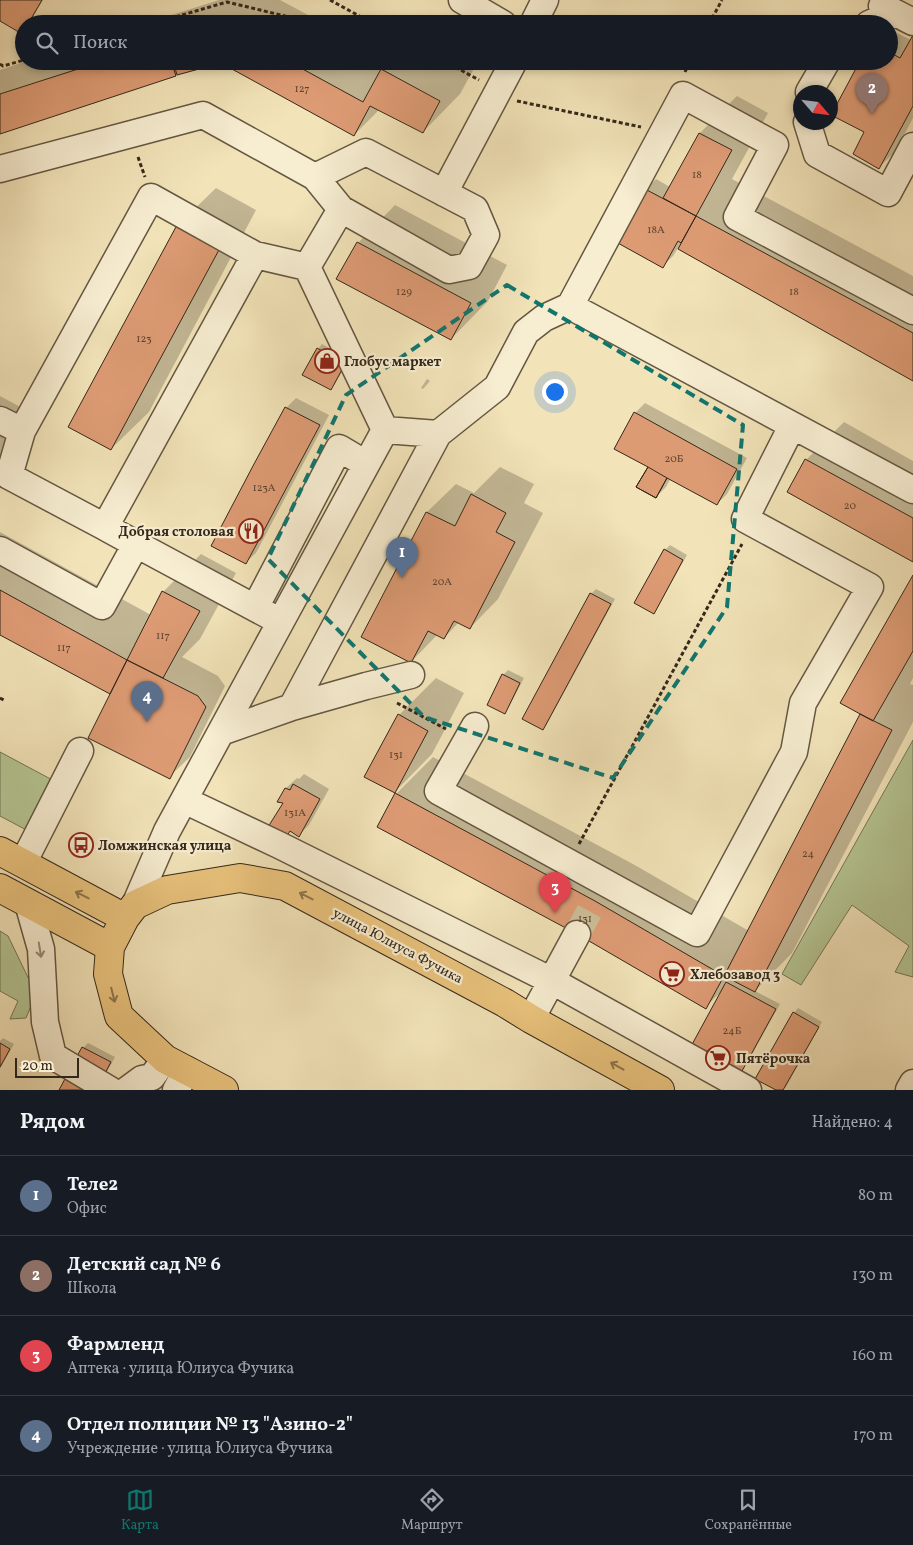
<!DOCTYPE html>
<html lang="ru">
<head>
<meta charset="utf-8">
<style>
  body { margin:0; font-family:Vollkorn,serif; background:#20242c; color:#f1f3f6 }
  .compass { position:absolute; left:793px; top:85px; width:45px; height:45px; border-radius:50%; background:#171b24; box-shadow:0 2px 8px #0003; rotate:118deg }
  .scale { position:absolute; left:15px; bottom:12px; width:64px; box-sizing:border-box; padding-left:5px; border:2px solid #34281a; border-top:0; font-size:14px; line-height:18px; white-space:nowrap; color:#34281a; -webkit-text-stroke:4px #f7edd1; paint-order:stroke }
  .you { position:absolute; left:554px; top:391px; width:18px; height:18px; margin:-12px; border:4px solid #fff; border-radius:50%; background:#1a73e8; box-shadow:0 0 0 8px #1a73e833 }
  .badge { display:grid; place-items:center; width:32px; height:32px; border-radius:50%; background:#0f766e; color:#fff; font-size:16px; font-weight:700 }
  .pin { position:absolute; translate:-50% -41px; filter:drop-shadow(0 1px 2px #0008) }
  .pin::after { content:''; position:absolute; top:26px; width:18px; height:15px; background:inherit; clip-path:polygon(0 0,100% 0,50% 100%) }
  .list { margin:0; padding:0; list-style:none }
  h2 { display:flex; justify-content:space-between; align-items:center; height:65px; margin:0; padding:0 20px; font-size:21px }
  h2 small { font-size:16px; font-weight:400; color:#9ea1a6 }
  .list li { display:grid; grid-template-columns:32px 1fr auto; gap:15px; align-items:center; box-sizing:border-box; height:80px; padding:0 20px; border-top:1px solid #363941 }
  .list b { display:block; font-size:19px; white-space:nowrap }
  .list p { margin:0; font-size:16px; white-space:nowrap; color:#9ea1a6 }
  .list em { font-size:16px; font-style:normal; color:#9ea1a6 }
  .icon { flex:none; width:28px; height:28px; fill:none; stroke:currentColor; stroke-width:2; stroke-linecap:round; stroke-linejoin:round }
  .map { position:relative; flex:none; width:913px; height:1090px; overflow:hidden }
  .search { position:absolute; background:#171b24; box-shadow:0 2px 8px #0003; left:15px; right:15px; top:15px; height:55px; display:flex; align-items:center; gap:12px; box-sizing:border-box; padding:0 18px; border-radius:28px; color:#9ea1a6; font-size:19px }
  .sheet { height:385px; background:#171b24 }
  nav { display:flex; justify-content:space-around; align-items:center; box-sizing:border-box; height:70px; border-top:1px solid #363941; background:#171b24; font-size:14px; color:#9ea1a6 }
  nav a { display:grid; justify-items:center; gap:2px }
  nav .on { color:#0f766e }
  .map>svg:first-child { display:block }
</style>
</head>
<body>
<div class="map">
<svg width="913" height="1090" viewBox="0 0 913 1090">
  <rect width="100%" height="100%" fill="#f2e3b8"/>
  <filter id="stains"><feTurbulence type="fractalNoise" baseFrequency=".004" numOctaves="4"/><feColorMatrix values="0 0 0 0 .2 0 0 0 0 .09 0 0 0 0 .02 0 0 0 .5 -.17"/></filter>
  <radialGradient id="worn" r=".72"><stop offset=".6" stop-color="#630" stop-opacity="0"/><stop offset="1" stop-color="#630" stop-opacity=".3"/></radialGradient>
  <path fill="#b5c593" stroke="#747656" d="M913,740v237l-18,-5 14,-26 -57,-41 -51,80 -19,-11z
    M0,752l60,32 -26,50 -34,-18z
    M0,931l8,5 28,58 -10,24 -16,1 8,-18 -18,-10z"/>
  <path fill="#0003" d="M0,0h43l-14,24h-5v6l-2,2 -22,-13z
    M219,0h61l45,24h-182z
    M889,29l22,11 2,-3v81l-18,34 -16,15 -13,-35 23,-71z
    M27,61h447l3,2 -17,31 -37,38 -44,-22 -25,25 -133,-73 -43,10 -3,3 -175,57v-62z
    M737,96l31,17 -36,66 181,97v103l-235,-131 -5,8 -10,10 -17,-77 10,-10 14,8 30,-54z
    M216,188l40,22 -107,202 -38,37 67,-224z
    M395,205l112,60 -19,36 -37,38 -93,-96z
    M322,344l27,15 -14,25 -5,5 -12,-40z
    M427,379l3,2 -7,8 -2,-1z
    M0,396l41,22 -41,57z
    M296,398l33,17 -73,138 -11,10 41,-155z
    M645,403l102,55 -20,36 -10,10 -46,-26 -5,9 -10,10 -21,-84z
    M844,422l69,39v99l-124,-69 17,-31z
    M500,467l34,17 -10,19 19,10 -45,86 -28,29 -11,-6 -15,16 -6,-4 -27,28 -48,-25 64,-125 29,-28 18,9z
    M0,532l151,83 12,-23 38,-38 35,19 -36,66 -18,18 36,19 7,10 -35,71 -21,20 -58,-83 -111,-60z
    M670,545l17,10 -29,52 -5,5 12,-62z
    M913,577v101l-3,6 3,1v37l-121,231 -37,38 25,13 -34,61 -5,5 -7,-4 -5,5 -7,-80 -17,16 -309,-213 37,-37 200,107 116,67 113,-217z
    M596,589l19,10 -68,125 -4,5 48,-135z
    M508,670l16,8 -15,29 -4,5 -2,-37z
    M436,678l28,15 -32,61 -37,38 4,-77z
    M304,774l25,15 -20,36 -10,10 -8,-5 -5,6 -2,-33 -4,-3 6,-12 11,-10 2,1z
    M798,1008l24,14 -36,65 -3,3h-5l16,-77z
    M3,1038l11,6 -14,25v-28z
    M88,1043l27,14 -18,33h-37l23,-42z"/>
  <path fill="#dd9b74" stroke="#34281a" d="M0,0h42l-14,24h-4l-2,10 -22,-13z
    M913,35v71l-34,63 -26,-15 11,-22 -33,-17 29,-54h29v-9l11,6z
    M103,61h68l5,15 -176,58v-40z
    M173,61h115l75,41 18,-33 59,32 -17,32 -53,-27 -16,30 -133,-73 -44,12z
    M699,133l33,17 -36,66 -33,-18z
    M645,189l51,27 -15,27 -3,-2 -15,27 -47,-26z
    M696,216l217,117v48l-235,-132z
    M177,225l43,23 -109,202 -43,-23z
    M357,242l114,61 -20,37 -115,-61z
    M317,348l28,16 -14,26 -29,-15z
    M285,407l35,18 -74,139 -35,-18 43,-82z
    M634,412l103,57 -20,36 -50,-27 -11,20 -20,-11 12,-20 -34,-18z
    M805,459l108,59v44l-126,-70z
    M648,467l19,11 -11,20 -20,-11z
    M471,494l35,19 -10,19 19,10 -45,87 -16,-8 -10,18 -16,-8 -17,32 -50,-26 65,-125 29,14z
    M664,549l19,11 -29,54 -20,-11z
    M913,575v76l-40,70 -33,-18z
    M0,590l127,70 -17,34 -110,-59z
    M162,591l38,20 -37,67 -36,-18z
    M590,593l21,11 -68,126 -21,-11z
    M127,660l71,36 8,11 -36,72 -82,-41z
    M502,674l18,9 -15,31 -18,-9z
    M398,714l30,17 -33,62 -31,-16z
    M860,714l32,16 -137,262 -31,-16z
    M293,784l27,15 -21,38 -9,-6 -3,5 -19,-9 15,-24 -6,-1 8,-14 5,2z
    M395,793l200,108 129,75 -18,33 -129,-75 -200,-107z
    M726,982l50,27 -34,62 -9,-5 -4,7 -40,-23z
    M793,1012l26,15 -36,63h-7l-21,-11z
    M0,1043l10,6 -10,18z
    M82,1047l29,15 -15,28h-37z"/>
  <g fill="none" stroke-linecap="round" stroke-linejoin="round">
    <path stroke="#ccbe98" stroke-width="26" stroke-dasharray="26 13" stroke-linecap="butt" d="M577,934l18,-33"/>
    <defs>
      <path id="minor" d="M462,0l41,24
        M885,0l-3,6 31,16
        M533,24l12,-24
        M869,24l25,-11
        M809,92l18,-31
        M807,122l10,32 71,39 25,-47
        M0,169l203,-54 112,62
        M444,193l70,-132
        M151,197l104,58 -150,272 -96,-51 13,-45z
        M255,255l52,12
        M913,311l-176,-94 38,-72 -92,-50 -113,211 343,184
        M0,420l22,11
        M385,430l53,4 59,-47 29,-55 18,-14 26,-12
        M136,544l134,72
        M0,550l102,56 34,-62 -31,-17
        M255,608l84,-160 27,16
        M292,707l74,-21 45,-11
        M475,726l-37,65 259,142 97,-181 9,-49 67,-116 -125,-68 47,-93
        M221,732l71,-25 146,-273
        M184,800l95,45 273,136 196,109
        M23,863l57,-112
        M28,903l13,46 4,73 8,34 57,34
        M135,905l32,-74 218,-401 -78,-163 34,-58 108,61 20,-4 17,-31 -11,-26 -109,-57 -51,25 26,32
        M531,1019l46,-85
        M127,1090l15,-11 10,-2 13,-18
        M176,1090l11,-20
        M909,1090l4,-7"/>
      <path id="major" d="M0,851l125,67
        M0,888l110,59
        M224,1090l-59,-31 -46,-43 -11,-42 2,-27 15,-29 10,-13 32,-15 73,-12 45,8 220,117 26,16 129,71"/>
    </defs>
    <use href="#minor" stroke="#645742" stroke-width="29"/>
    <use href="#major" stroke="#34281a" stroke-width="30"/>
    <path stroke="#34281a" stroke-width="3" stroke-dasharray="4 2.5" stroke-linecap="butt" d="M330,0l44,24
      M151,24l76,-22 91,22
      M709,24l13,-24
      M444,61l35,19
      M0,64l3,2 21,-6
      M685,72l5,-11
      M517,101l124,26
      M138,157l7,20
      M0,698l4,2
      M397,703l49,26
      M579,844l163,-300"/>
    <use href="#minor" stroke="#f7edd1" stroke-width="26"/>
    <use href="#major" stroke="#e9c27c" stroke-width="28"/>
  </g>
  <defs><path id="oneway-shaft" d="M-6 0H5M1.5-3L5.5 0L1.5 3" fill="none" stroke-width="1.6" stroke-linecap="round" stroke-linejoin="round" transform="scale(1.25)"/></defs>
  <g stroke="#8e754b">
    <use href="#oneway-shaft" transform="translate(82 895) rotate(-153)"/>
    <use href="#oneway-shaft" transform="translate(306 896) rotate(-153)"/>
    <use href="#oneway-shaft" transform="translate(113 995) rotate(76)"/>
    <use href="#oneway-shaft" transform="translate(617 1066) rotate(-151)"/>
  </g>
  <use stroke="#968a76" href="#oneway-shaft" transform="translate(40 950) rotate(81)"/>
  <path fill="none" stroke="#0f766e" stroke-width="4" stroke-dasharray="10 6" stroke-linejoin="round" d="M507,285l236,140 -16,182 -114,171 -189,-61 -156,-158 78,-164z"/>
  <defs>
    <symbol id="shop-ring" viewBox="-11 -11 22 22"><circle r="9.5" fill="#f7edd1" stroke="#8f2418" stroke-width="1.5"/><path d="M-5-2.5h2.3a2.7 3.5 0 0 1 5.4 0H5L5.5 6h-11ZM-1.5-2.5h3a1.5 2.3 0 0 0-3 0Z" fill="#8f2418"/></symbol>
    <symbol id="restaurant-ring" viewBox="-11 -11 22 22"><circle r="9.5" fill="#f7edd1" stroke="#8f2418" stroke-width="1.5"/><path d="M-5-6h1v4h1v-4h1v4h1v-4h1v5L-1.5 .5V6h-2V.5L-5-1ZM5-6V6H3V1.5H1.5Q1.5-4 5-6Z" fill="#8f2418"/></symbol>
    <symbol id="bus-ring" viewBox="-11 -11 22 22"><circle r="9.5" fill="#f7edd1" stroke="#8f2418" stroke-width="1.5"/><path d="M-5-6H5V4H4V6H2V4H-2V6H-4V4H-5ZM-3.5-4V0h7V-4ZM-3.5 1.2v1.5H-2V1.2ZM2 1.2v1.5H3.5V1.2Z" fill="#8f2418"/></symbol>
    <symbol id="supermarket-ring" viewBox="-11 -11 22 22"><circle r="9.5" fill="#f7edd1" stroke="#8f2418" stroke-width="1.5"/><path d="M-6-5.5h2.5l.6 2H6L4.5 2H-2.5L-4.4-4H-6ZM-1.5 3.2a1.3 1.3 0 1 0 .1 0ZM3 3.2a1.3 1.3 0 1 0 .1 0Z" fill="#8f2418"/></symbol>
  </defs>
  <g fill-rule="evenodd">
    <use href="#shop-ring" x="313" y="347" width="28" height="28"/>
    <use href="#restaurant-ring" x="237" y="517" width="28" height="28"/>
    <use href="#bus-ring" x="67" y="831" width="28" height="28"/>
    <use href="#supermarket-ring" x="658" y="960" width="28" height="28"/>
    <use href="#supermarket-ring" x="704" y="1044" width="28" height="28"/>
  </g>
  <g text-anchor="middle" stroke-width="4.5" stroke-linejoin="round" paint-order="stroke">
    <g font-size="11" fill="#5e4530">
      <text x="302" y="92">127</text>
      <text x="697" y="178">18</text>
      <text x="656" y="233">18А</text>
      <text x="404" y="295">129</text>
      <text x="794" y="295">18</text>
      <text x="144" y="342">123</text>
      <text x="674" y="462">20Б</text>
      <text x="264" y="491">123А</text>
      <text x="850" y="509">20</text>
      <text x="442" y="585">20А</text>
      <text x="163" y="639">117</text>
      <text x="64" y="651">117</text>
      <text x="396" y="758">131</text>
      <text x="295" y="816">131А</text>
      <text x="808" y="857">24</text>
      <text x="585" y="922">131</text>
      <text x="732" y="1034">24Б</text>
    </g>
    <g font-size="14" font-weight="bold" fill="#34281a" stroke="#f7edd1" text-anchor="start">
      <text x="344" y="366">Глобус маркет</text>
      <text x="234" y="536" text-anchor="end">Добрая столовая</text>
      <text x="98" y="850">Ломжинская улица</text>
      <text x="690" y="979">Хлебозавод 3</text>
      <text x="736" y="1063">Пятёрочка</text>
    </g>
    <g font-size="14" fill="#34281a" stroke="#f7edd1">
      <text transform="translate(398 945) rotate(28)" y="5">улица Юлиуса Фучика</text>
    </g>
  </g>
  <rect width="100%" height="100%" filter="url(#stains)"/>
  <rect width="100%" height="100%" fill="url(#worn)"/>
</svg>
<svg class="compass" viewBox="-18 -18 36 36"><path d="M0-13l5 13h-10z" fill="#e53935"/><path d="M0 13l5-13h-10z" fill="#9ea1a6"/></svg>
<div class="scale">20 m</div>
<div class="you"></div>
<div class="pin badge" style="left:402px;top:578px;background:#5c6f8a">1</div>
<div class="pin badge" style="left:872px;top:114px;background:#8d6e63">2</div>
<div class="pin badge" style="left:555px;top:913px;background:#e0444e">3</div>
<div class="pin badge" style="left:147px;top:722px;background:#5c6f8a">4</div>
<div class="search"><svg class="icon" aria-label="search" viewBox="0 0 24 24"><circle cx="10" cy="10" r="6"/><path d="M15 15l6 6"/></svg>Поиск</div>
</div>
<section class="sheet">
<h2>Рядом<small>Найдено: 4</small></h2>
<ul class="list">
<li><span class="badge" style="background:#5c6f8a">1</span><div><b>Теле2</b><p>Офис</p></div><em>80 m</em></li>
<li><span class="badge" style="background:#8d6e63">2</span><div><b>Детский сад № 6</b><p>Школа</p></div><em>130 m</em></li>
<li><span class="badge" style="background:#e0444e">3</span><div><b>Фармленд</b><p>Аптека · улица Юлиуса Фучика</p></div><em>160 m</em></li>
<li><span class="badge" style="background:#5c6f8a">4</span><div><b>Отдел полиции № 13 &quot;Азино-2&quot;</b><p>Учреждение · улица Юлиуса Фучика</p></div><em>170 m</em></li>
</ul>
</section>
<nav>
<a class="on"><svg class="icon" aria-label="map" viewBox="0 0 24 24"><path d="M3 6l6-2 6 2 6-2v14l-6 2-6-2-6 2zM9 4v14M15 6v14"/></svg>Карта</a>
<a><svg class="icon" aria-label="directions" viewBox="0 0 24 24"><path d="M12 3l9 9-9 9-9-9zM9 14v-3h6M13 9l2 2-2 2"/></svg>Маршрут</a>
<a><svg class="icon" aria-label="saved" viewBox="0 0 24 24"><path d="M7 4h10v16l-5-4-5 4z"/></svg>Сохранённые</a>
</nav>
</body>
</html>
